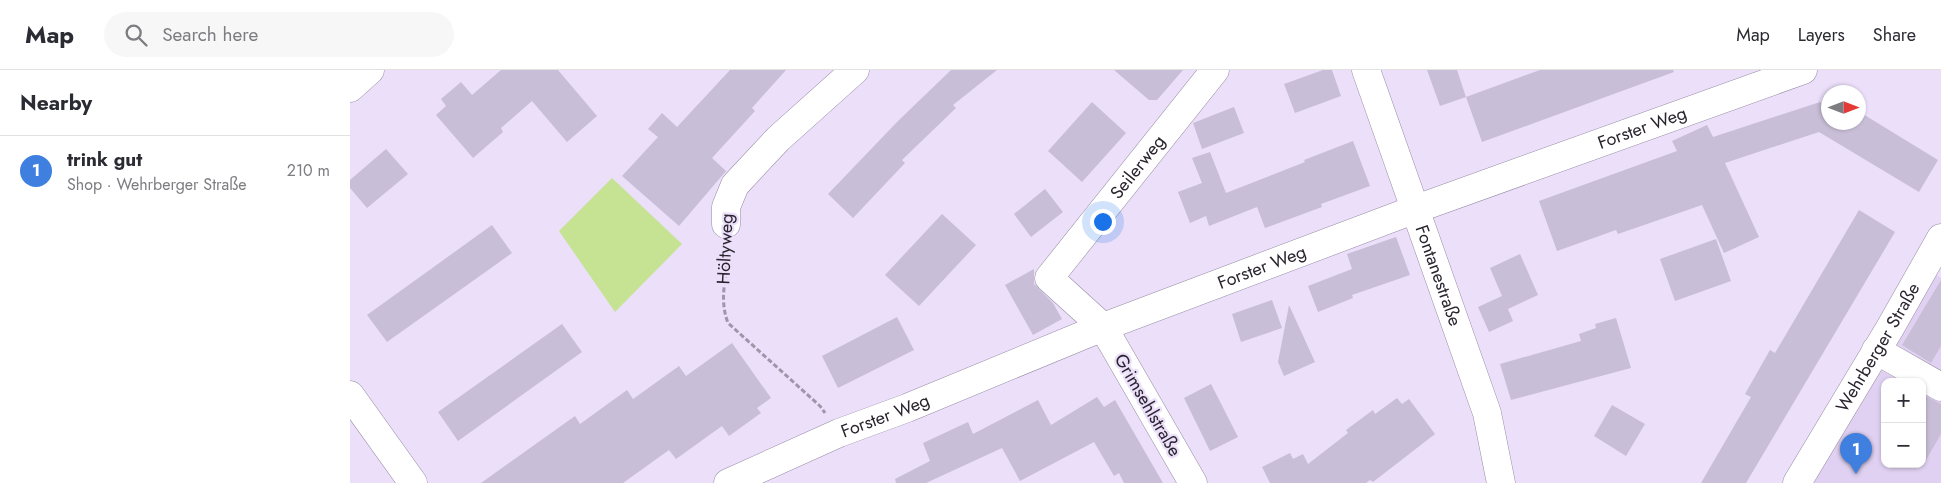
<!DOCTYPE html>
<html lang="en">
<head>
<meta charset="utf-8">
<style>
  body { margin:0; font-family:Jost,sans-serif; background:#f7f7f7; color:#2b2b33 }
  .controls { position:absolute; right:15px; bottom:15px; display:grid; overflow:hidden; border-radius:10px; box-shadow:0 1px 4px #0004 }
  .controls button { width:45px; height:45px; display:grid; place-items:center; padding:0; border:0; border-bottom:1px solid #e1e1e2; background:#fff; color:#2b2b33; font:25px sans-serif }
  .compass { position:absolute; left:1471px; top:15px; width:45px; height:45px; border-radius:50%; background:#fff; box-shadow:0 1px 4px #0004; rotate:90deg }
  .you { position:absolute; left:752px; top:151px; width:18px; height:18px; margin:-12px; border:4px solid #fff; border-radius:50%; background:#1a73e8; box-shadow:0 0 0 8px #1a73e833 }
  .badge { display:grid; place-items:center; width:32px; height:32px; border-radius:50%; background:#db2777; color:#fff; font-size:16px; font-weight:700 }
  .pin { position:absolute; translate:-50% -41px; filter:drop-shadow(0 1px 2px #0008) }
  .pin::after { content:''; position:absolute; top:26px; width:18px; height:15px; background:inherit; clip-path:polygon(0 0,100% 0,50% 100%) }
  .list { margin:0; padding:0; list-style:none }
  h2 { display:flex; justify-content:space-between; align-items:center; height:65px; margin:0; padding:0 20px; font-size:21px }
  h2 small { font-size:16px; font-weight:400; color:#7c7c81 }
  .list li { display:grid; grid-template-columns:32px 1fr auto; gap:15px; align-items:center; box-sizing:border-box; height:70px; padding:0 20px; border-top:1px solid #e1e1e2 }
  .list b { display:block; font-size:19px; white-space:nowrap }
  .list p { margin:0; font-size:16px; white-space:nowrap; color:#7c7c81 }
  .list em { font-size:16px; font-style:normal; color:#7c7c81 }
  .icon { flex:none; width:28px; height:28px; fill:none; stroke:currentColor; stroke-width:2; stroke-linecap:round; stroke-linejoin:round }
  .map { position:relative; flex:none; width:1591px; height:413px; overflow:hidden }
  header { display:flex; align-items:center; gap:30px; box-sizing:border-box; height:70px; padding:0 25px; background:#fff; border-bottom:1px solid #e1e1e2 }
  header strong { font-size:24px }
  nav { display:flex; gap:28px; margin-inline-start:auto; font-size:18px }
  .search { width:350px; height:45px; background:#f7f7f7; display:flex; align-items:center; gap:12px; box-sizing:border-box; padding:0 18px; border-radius:28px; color:#7c7c81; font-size:19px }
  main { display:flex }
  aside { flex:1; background:#fff }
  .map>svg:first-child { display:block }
</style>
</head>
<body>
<header>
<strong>Map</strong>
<div class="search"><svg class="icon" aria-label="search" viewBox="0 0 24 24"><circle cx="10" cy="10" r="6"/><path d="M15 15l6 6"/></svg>Search here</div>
<nav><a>Map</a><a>Layers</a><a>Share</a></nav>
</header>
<main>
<aside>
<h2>Nearby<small></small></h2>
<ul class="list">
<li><span class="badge" style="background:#3f7fe0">1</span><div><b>trink gut</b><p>Shop · Wehrberger Straße</p></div><em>210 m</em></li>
</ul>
</aside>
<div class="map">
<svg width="1591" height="413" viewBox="0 0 1591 413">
  <rect width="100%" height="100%" fill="#ebdff9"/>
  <path fill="#e0d1f2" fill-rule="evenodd" d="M1574,197l17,11v205h-144zM1535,312h37v82h-37z"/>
  <path fill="#c6e394" d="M262,108l70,66 -67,68 -56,-81z"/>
  <path fill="#c9bed7" d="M151,0h57l39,46 -30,26 -35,-41 -31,27 2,4 -30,26 -37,-43 10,-9 -5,-7 20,-17 11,13z
    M380,0h56l-34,38 3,3 -43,47 14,13 -47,55 -57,-50 36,-39 -10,-8 14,-16 15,14z
    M601,0h46l-44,35 3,3 -54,52 3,3 -52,55 -25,-24 70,-73z
    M764,0h69l-26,30h-8z
    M973,0h9l9,26 -46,17 -11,-29z
    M1077,0h30l9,27 -26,9z
    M1190,0h133l1,2 -192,70 -16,-45z
    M742,32l34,31 -44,49 -34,-31z
    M1470,32l8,5v15h30v-11l80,49 -19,32 -100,-60 -94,31 34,74 -35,16 -22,-48 -84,29 -2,-4 -59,21 -18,-50 138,-50 -5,-10 35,-16 6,12z
    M884,37l10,26 -42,16 -9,-26z
    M1003,71l17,45 -49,18 1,3 -57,21 -8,-21 -48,19 -3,-10 -16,7 -12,-31 24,-9 -10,-25 18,-6 16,41 79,-31 -1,-2z
    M36,79l22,25 -41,34 -17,-20v-8z
    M695,119l18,23 -32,25 -17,-23z
    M1509,140l36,22 -149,251h-45l50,-86 -6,-3 25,-44 5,3z
    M592,144l34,31 -57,61 -34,-31z
    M142,155l20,28 -125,89 -20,-27z
    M1046,167l14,38 -58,20 1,3 -35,14 -10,-26 44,-17 -5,-15z
    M1366,169l15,42 -56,20 -15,-42z
    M1170,184l18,41 -30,14 5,12 -24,11 -11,-25 24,-11 -12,-28z
    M684,199v15l19,19 9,16 -29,16 -28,-50z
    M1591,210v66l-10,17 -29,-18z
    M922,230l10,28 -41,14 -9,-28z
    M939,235l26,57 -31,14 -6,-14z
    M547,247l17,33 -76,38 -16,-32z
    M1266,248l15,50 -120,32 -11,-36 81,-23 -2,-7 17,-6 -1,-4z
    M212,254l20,28 -124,89 -20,-29z
    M382,273l39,55 -14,10 4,5 -32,23 -7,-10 -46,33 -7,-9 -46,33h-142l94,-67 5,8 47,-34 6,9 46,-33 7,10z
    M861,314l27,53 -28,14 -26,-53z
    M1572,324l19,10v30l-19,33z
    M747,327l7,10 11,-7 48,83h-39l-5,-10 -5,3 -20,-34 -74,39 -18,-33 -76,35h-30l-1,-4 35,-18 -7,-18 45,-21 5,12 65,-34 13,25z
    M1047,328l5,6 7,-5 26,35 -62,48 -3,-2 -4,3h-96l-8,-16 28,-14 3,6 10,-5 5,10 40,-31 -2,-3 27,-20 2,4z
    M1262,335l33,19 -19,32 -32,-20z"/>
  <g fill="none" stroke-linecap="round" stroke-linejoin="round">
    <defs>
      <g id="minor">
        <path id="s1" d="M1016,0l121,343 14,70"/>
        <path d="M376,154v-17l9,-22 43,-46 77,-69"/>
        <path d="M1526,280l65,37"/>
        <path d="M0,325l63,88"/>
        <path id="s2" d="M378,413l111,-50 68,-25 196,-81 313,-118 387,-139"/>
        <path id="s3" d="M843,413l-90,-156 -54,-49 166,-208"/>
        <path id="s4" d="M1447,413l93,-155 51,-90"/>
      </g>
      <path id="major" d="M0,18l20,-18"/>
    </defs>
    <use href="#minor" stroke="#978ca4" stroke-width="29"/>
    <use href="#major" stroke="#978ca4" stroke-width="29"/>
    <path stroke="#9f96aa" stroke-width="3" stroke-dasharray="5 2.5" stroke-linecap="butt" d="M377,180c1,28 -9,46 1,73l92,83 5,7"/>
    <use href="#minor" stroke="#fff" stroke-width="28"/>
    <use href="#major" stroke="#fff" stroke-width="28"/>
  </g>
  <g text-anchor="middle" stroke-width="4.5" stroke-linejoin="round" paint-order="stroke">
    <g font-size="18" fill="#29242e" stroke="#ebdff9">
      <text dy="6" stroke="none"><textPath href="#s2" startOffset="981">Forster Weg</textPath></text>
      <text dy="6" stroke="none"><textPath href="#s3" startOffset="395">Seilerweg</textPath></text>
      <text transform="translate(375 179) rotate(-87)" y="6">Höltyweg</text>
      <text dy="6" stroke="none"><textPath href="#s2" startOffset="576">Forster Weg</textPath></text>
      <text dy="6" stroke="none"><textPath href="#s1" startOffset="218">Fontanestraße</textPath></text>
      <text dy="6" stroke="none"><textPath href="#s4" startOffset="158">Wehrberger Straße</textPath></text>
      <text transform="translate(798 335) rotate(60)" y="6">Grimsehlstraße</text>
      <text dy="6" stroke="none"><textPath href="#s2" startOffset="171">Forster Weg</textPath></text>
    </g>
  </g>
</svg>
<div class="controls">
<button>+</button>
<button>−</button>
</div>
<svg class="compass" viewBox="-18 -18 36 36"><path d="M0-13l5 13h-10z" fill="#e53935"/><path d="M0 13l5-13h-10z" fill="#7c7c81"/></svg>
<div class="you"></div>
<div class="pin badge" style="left:1506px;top:404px;background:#3f7fe0">1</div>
</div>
</main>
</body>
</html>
